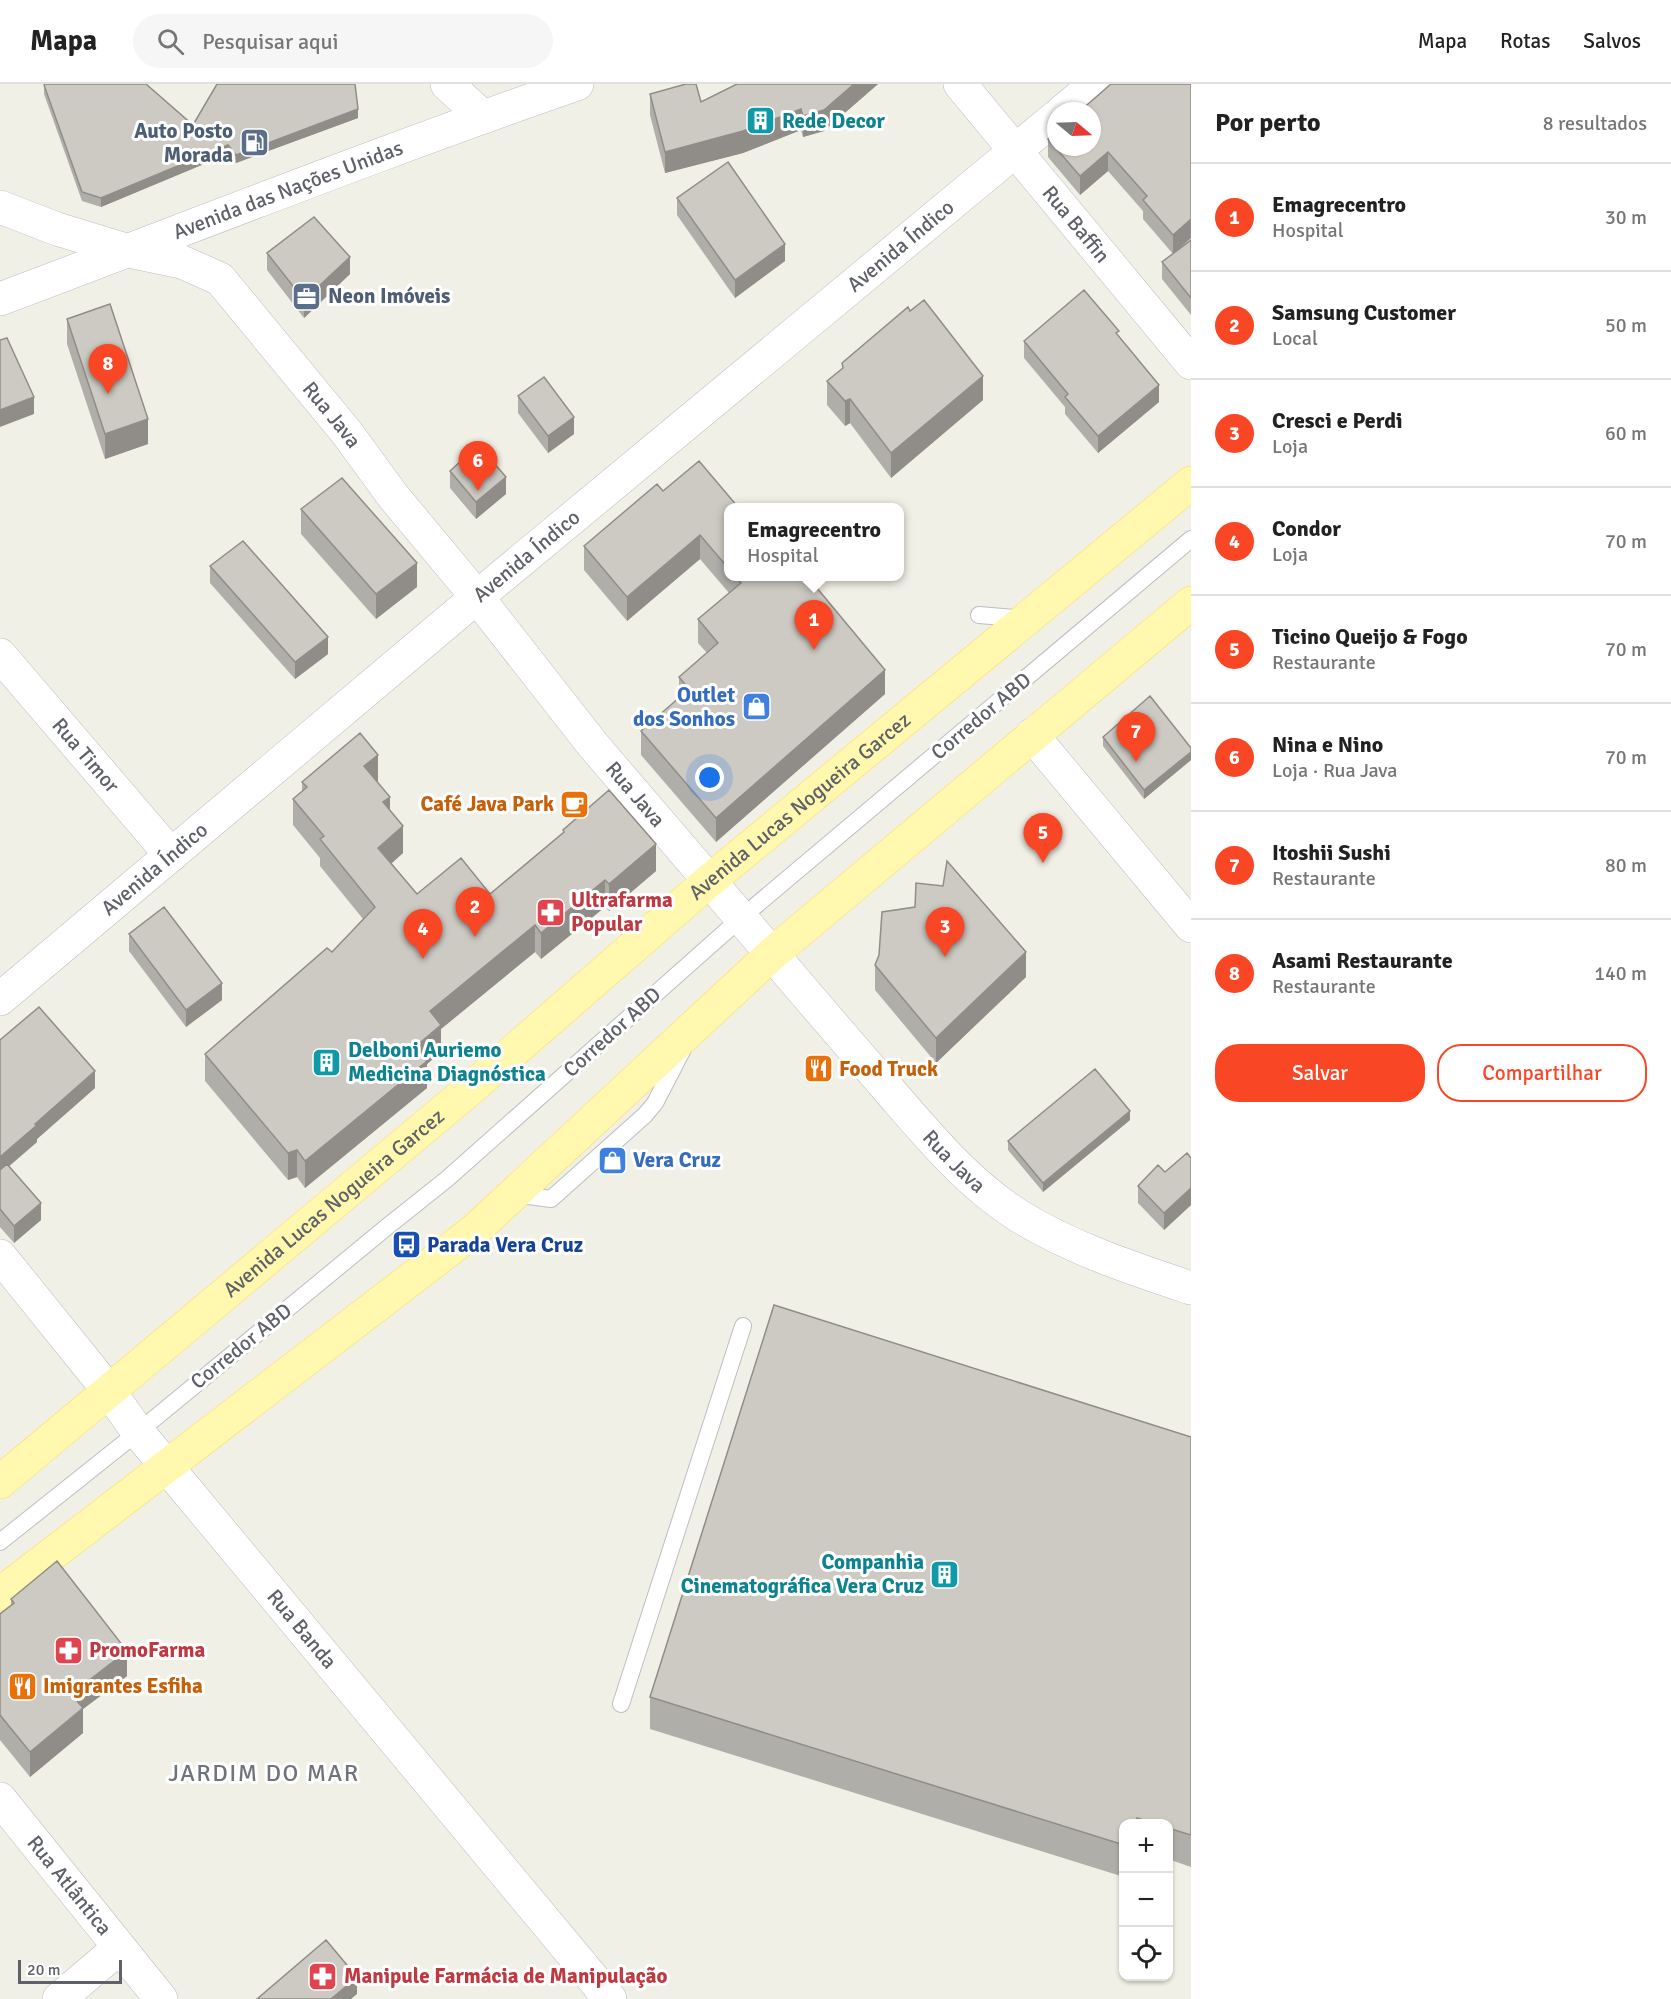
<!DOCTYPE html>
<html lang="pt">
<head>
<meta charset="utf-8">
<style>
  body { margin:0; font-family:Signika,sans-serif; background:#f6f6f6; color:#222 }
  .controls { position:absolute; right:18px; bottom:18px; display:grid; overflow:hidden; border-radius:12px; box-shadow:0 2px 4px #0004 }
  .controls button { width:54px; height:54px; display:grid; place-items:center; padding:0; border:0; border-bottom:2px solid #e0e0e0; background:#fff; color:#222; font:30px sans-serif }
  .compass { position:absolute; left:1047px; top:18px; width:54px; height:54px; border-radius:50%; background:#fff; box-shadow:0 2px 4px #0004; rotate:109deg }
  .scale { position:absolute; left:18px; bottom:15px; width:104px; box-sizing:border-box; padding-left:6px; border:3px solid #5e6168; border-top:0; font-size:16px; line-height:21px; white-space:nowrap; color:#5e6168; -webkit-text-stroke:4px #fff; paint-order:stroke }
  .you { position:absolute; left:710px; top:694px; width:21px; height:21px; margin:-15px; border:4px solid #fff; border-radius:50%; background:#1a73e8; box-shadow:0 0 0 9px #1a73e833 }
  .badge { display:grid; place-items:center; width:39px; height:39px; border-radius:50%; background:#f94624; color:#fff; font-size:20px; font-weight:700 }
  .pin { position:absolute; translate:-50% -50px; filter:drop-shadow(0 2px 3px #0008) }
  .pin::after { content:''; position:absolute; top:32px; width:21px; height:18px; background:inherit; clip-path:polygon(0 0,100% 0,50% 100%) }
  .popup { position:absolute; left:724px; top:419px; width:180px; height:78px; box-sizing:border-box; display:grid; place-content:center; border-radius:12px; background:#fff; filter:drop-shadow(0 2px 4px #0005); font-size:20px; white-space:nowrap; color:#767676 }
  .popup b { font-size:22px; color:#222 }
  .popup::after { content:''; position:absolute; left:50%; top:100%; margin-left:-12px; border:12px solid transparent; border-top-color:#fff }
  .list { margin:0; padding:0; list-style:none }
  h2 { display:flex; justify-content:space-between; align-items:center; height:78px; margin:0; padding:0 24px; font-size:26px }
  h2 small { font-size:20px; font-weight:400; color:#767676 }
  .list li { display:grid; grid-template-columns:39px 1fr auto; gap:18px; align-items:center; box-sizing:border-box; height:108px; padding:0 24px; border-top:2px solid #e0e0e0 }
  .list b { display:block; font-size:22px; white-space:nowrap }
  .list p { margin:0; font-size:20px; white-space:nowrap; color:#767676 }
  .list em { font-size:20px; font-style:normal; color:#767676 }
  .actions { display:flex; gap:12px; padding:18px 24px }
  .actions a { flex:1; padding:14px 0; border:2px solid #f94624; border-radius:24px; text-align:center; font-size:21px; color:#f94624 }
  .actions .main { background:#f94624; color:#fff }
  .icon { flex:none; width:33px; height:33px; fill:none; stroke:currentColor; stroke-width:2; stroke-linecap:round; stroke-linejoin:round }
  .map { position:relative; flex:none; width:1191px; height:1915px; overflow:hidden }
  header { display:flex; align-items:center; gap:36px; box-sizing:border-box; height:84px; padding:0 30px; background:#fff; border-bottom:2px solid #e0e0e0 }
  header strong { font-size:28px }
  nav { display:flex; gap:33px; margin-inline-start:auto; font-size:21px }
  .search { width:420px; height:54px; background:#f6f6f6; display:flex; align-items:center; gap:15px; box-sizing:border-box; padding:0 21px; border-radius:33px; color:#767676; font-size:22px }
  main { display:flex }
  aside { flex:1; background:#fff }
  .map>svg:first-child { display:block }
</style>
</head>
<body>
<header>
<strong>Mapa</strong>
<div class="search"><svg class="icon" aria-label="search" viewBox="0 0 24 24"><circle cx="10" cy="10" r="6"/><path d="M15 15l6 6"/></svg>Pesquisar aqui</div>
<nav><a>Mapa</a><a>Rotas</a><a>Salvos</a></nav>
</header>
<main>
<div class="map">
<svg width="1191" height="1915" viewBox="0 0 1191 1915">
  <rect width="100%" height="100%" fill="#f1f0e6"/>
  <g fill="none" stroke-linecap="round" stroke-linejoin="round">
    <defs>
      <path id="service" d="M979,531l47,4
        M514,1110l37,5 94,-84 10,-12 28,-54
        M0,1458l138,-110 250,-206 59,-47 294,-261 450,-379
        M621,1620l122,-378"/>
      <g id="minor">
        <path d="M447,0l36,33"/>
        <path id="s1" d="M960,0l231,279"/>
        <path d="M1063,27l33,-27"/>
        <path id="s2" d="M0,571l171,200"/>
        <path d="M1032,651l159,191"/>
        <path id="s3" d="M772,870c38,45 77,90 116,135 40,46 79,94 131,127 54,33 112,52 172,72"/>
        <path id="s4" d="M0,915l477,-402 579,-480"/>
        <path id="s5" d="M0,1172l109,135 29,41 472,567"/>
        <path id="s6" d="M0,1715l161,200"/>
        <path d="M59,1915l60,-51"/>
      </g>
      <g id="tertiary">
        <path id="s7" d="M0,123l57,22 72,22 53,11 38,17 127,154 46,63 84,101 116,148 179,209"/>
        <path id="s8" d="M0,215c192,-72 383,-148 577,-215"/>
      </g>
      <g id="primary">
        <path id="s9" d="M0,1398l470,-393 239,-208 482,-398"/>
        <path d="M0,1510l475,-364 297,-276 419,-351"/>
      </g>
    </defs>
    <use href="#service" stroke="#bbbec3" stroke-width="18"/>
    <use href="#minor" stroke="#bbbec3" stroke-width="34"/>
    <use href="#tertiary" stroke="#bbbec3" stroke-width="34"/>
    <use href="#primary" stroke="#fedc52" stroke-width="34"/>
    <use href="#service" stroke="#fff" stroke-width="16"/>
    <use href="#minor" stroke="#fff" stroke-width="33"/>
    <use href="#tertiary" stroke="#fff" stroke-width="33"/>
    <use href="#primary" stroke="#fff8ae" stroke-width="33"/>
  </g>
  <path fill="#b0aea8" d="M878,0l-54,47 -21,6 -2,-7 -58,23 -78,20 -15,-58v-21l51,8z
    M1191,0v154l-18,15 18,-13v75l-29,-36v-17l11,-8 -30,-35v-8l-35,-40 -28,24 -32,-38v-18z
    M44,1l149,40 165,-7 -122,45 -8,-9 -127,53 -19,-6 -38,-107z
    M677,114l108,63 -50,37 -58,-83z
    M267,169l83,21 -46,44 -37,-48z
    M910,227l73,89 -92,78 -41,-55 -5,3 -18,-21v-24l15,-12v-6z
    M67,235l81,125 -43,15 -38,-115z
    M1119,252l40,66 -61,51 -33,-39v-7l-41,-49v-17z
    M518,312l56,38 -26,19 -30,-40z
    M450,387l56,23 -30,25 -26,-31z
    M663,407l66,16v69h78l78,118 -169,148 -75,-87v-24l38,-33v-21l28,-24 -9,-10v-24l31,-26 -29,-34 -73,62 -43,-51v-24z
    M301,425l116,78 -41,32 -75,-85z
    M210,482l118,88 -33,25 -85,-96z
    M1103,653l88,11v12l-47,39 -41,-53z
    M378,697l-1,1 13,28 13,43 -12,11 26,30h73l73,-61v-3l93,41 -47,40 -4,-4 -64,52 -6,-7 -94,77v23l-14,12v24l-122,100 -8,-11 -9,3 -83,-99v-27l127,-102 31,-33 -43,-53v-8l-27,-33v-26l9,-8v-9z
    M915,823l111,70 -90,86 -61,-73v-25z
    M129,850l93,66 -36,27 -57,-76z
    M0,956l95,48 -58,51v3l-28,24 32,54 -27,23 -14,-16z
    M1130,1036l-87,72 -35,-42v-9z
    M1191,1074v47l-27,25 -26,-27v-17z
    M1191,1353v430l-23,-8v-35h-44v53l-474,-148v-32z
    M11,1515l116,77 -44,33v24l-53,44 -30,-37v-126l11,-9z"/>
  <path fill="#908d88" d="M854,0h24l-54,47 -21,6v-21z
    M358,25v9l-122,45v-8z
    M801,25v21l-58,23 -78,20v-21z
    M228,61v9l-127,53v-9z
    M1108,68v19l-28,24v-19z
    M1191,135v19l-18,16v-19z
    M785,160v17l-50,37v-18z
    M350,173v17l-46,44v-18z
    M983,292v24l-92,78v-25z
    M1159,301v17l-61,51v-17z
    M34,313v17l-34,13v-17z
    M850,315v24l-5,3v-25z
    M574,333v17l-26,19v-17z
    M148,335v25l-43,15v-25z
    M506,393v17l-30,25v-17z
    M700,451v24l-73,62v-24z
    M417,479v24l-41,32v-25z
    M328,553v17l-33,25v-17z
    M885,586v24l-169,148v-24z
    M1191,668v8l-47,39v-9z
    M378,671v26l-14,12v-27z
    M390,713v27l-7,-22z
    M403,742v27l-25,22v-27z
    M656,760v27l-47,40v-27z
    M605,796v27l-64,52v-26z
    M535,841v27l-94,77v23l-14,12v24l-122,100v-27l111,-115 14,-35z
    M1026,868v25l-90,86v-25z
    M222,899v17l-36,27v-17z
    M95,987v17l-58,51v3l-37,32v-17l35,-33z
    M1130,1027v9l-87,72v-9z
    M297,1066v27l-9,3v-27z
    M1191,1104v17l-27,25v-17z
    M41,1119v17l-27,23v-17z
    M127,1567v25l-44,33v24l-53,44v-25l41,-58z
    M357,1893v17l-6,5h-20z"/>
  <path fill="#cdcac3" stroke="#908d88" stroke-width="1.5" d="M45,0h101l47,41 24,-41h138l3,25 -122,46 -8,-10 -127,53 -19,-6 -38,-107z
    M686,0h10l5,18 36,-18h117l-30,26 -21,6 -2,-7 -58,22 -78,21 -15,-58z
    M1111,0h80v135l-18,16 -30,-35 4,-4 -39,-44 -28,24 -32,-37 8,-7v15h36v-36h-12z
    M728,78l57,82 -50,36 -58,-82z
    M314,133l36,40 -46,43 -37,-47z
    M1191,156v58l-29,-36z
    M1084,206l35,41 -3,2 43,52 -61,51 -33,-39 3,-3 -44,-53z
    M924,216l59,76 -92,77 -41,-54 -5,2 -18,-20 16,-13 -1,-5 66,-56 2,4z
    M110,220l38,115 -43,15 -38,-115z
    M7,254l27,59 -34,13v-70z
    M544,293l30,40 -26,19 -30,-40z
    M478,361l28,32 -30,25 -26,-31z
    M699,377l39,46h-9v62l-29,-34 -73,62 -43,-51 73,-62 6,7z
    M342,394l75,85 -41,31 -75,-85z
    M243,457l85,96 -33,25 -85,-96z
    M735,492h72l78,94 -169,148 -75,-87 48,-42 -10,-12 39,-34 -20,-24 43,-36z
    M1150,612l41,52v4l-47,38 -41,-53z
    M360,649l18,22 -14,11 26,31 -7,5 20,24 -25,22 39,46 44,-36 29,36 74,-62 -1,-2 46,-40 47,54 -47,40 -4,-4 -64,53 -6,-8 -105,86 11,14 -25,21 11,15 -122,100 -8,-11 -9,3 -83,-99 122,-106 5,4 43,-45 -55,-68 4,-3 -31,-37 14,-12 -5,-5z
    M947,777l79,91 -90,86 -61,-73 4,-10 3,-43 33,-5 1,-24 27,3z
    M164,823l58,76 -36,27 -57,-76z
    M39,923l56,64 -60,53 2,1 -37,32v-117z
    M1095,985l35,42 -87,72 -35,-42z
    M1187,1069l4,5v30l-27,25 -26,-27 20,-21 7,7z
    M7,1080l34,39 -27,23 -14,-17v-39z
    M774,1221l417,132v398l-23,-7v-4h-12l-19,-6 -2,6h-11v21l-474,-148z
    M57,1477l70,90 -56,43 12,14 -53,44 -30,-37v-101l14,-11 -3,-4z
    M326,1856l31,37 -26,22h-74z"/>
  <defs>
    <symbol id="building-square" viewBox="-11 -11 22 22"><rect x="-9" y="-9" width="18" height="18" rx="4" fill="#0f9aa8" stroke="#fff"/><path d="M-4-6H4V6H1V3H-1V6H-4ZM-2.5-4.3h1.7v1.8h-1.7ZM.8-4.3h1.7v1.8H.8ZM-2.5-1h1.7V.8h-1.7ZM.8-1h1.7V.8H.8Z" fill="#fff"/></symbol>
    <symbol id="fuel-square" viewBox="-11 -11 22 22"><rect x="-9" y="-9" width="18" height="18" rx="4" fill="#5c6f8a" stroke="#fff"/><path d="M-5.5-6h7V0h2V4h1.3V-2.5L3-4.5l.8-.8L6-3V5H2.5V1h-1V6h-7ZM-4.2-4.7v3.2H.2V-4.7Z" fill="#fff"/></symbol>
    <symbol id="office-square" viewBox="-11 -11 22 22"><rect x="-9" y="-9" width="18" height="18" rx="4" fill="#5c6f8a" stroke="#fff"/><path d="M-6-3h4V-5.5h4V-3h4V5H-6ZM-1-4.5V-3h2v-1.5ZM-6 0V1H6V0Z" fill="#fff"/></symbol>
    <symbol id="shop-square" viewBox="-11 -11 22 22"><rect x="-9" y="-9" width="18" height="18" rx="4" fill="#3f7fe0" stroke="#fff"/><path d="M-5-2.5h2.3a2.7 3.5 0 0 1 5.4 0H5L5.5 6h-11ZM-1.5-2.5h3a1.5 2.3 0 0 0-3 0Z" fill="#fff"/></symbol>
    <symbol id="cafe-square" viewBox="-11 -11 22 22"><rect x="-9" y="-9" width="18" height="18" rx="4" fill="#e8710a" stroke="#fff"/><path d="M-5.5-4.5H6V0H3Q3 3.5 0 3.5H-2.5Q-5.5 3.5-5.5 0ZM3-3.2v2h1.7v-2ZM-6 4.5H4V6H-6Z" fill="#fff"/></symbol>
    <symbol id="pharmacy-square" viewBox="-11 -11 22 22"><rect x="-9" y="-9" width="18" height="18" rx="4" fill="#e0444e" stroke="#fff"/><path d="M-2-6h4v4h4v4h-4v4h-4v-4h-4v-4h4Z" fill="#fff"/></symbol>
    <symbol id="restaurant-square" viewBox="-11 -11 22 22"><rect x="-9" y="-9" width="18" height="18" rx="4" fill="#e8710a" stroke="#fff"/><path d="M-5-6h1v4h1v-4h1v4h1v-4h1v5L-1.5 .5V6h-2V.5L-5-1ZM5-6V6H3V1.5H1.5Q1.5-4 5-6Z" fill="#fff"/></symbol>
    <symbol id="bus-square" viewBox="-11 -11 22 22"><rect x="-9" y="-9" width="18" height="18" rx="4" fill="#1a4fb4" stroke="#fff"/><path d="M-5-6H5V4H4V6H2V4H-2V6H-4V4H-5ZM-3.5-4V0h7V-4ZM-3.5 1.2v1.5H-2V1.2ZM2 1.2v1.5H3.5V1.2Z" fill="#fff"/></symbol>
  </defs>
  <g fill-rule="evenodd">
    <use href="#building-square" x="744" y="20" width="33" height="33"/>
    <use href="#fuel-square" x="238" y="42" width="33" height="33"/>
    <use href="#office-square" x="290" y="196" width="33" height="33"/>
    <use href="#shop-square" x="740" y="606" width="33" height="33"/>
    <use href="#cafe-square" x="558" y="704" width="33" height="33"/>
    <use href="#pharmacy-square" x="534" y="812" width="33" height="33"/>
    <use href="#building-square" x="310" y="962" width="33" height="33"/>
    <use href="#restaurant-square" x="802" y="968" width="33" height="33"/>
    <use href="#shop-square" x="596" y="1060" width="33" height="33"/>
    <use href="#bus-square" x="390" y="1144" width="33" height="33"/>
    <use href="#building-square" x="928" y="1474" width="33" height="33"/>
    <use href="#pharmacy-square" x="52" y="1550" width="33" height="33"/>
    <use href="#restaurant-square" x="6" y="1586" width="33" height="33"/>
    <use href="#pharmacy-square" x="306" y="1876" width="33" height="33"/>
  </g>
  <g text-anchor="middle" stroke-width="6" stroke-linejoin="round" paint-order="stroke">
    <g font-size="21" font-weight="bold" fill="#0d838f" stroke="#fff" text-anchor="start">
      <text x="782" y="44">Rede Decor</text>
      <text x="348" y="973">Delboni Auriemo<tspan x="348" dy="24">Medicina Diagnóstica</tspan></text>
      <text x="924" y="1485" text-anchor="end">Companhia<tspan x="924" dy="24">Cinematográfica Vera Cruz</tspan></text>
    </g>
    <g font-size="21" font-weight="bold" fill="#4e5e75" stroke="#fff" text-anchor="end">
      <text x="233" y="54">Auto Posto<tspan x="233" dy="24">Morada</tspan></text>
      <text x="328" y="219" text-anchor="start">Neon Imóveis</text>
    </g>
    <g font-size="21" fill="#5e6168" stroke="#fff">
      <text dy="7" stroke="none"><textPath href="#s8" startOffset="308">Avenida das Nações Unidas</textPath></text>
      <text dy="7" stroke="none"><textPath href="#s1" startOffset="182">Rua Baffin</textPath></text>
      <text dy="7" stroke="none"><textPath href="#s4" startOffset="1174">Avenida Índico</textPath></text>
      <text dy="7" stroke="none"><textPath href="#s7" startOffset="408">Rua Java</textPath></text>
      <text dy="7" stroke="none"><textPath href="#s4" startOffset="688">Avenida Índico</textPath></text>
      <text transform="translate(981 632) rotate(-40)" y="7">Corredor ABD</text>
      <text dy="7" stroke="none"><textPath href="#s2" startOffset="132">Rua Timor</textPath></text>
      <text dy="7" stroke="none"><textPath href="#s7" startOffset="894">Rua Java</textPath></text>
      <text dy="7" stroke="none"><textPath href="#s9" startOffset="1047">Avenida Lucas Nogueira Garcez</textPath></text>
      <text dy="7" stroke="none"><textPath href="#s4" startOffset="202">Avenida Índico</textPath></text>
      <text transform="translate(612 948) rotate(-42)" y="7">Corredor ABD</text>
      <text dy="7" stroke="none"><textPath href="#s3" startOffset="276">Rua Java</textPath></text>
      <text dy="7" stroke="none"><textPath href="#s9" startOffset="435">Avenida Lucas Nogueira Garcez</textPath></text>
      <text transform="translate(241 1262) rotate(-39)" y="7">Corredor ABD</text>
      <text dy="7" stroke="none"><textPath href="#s5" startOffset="480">Rua Banda</textPath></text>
      <text dy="7" stroke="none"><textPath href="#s6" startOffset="111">Rua Atlântica</textPath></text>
    </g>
    <g font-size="21" font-weight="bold" fill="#366cbe" stroke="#fff" text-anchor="end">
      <text x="735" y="618">Outlet<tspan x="735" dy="24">dos Sonhos</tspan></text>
      <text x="633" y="1083" text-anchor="start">Vera Cruz</text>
    </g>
    <g font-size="21" font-weight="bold" fill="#c56008" stroke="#fff" text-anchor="start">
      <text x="554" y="727" text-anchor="end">Café Java Park</text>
      <text x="839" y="992">Food Truck</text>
      <text x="43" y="1609">Imigrantes Esfiha</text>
    </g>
    <g font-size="21" font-weight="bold" fill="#be3a42" stroke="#fff" text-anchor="start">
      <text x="571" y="823">Ultrafarma<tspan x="571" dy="24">Popular</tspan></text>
      <text x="89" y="1573">PromoFarma</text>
      <text x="344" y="1899">Manipule Farmácia de Manipulação</text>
    </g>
    <g font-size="21" font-weight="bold" fill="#164399" stroke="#fff" text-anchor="start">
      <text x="427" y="1168">Parada Vera Cruz</text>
    </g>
    <g font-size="24" letter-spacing="1.5" fill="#6f737a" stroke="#fff">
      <text x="264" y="1697">JARDIM DO MAR</text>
    </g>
  </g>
</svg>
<div class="controls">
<button>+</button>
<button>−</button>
<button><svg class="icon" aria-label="locate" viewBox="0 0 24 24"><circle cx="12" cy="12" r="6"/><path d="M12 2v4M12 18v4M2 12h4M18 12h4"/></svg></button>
</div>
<svg class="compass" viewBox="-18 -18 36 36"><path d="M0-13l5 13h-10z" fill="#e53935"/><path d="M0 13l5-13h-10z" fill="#767676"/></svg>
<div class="scale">20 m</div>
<div class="you"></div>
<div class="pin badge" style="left:814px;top:566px">1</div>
<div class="popup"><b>Emagrecentro</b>Hospital</div>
<div class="pin badge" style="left:475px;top:853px">2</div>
<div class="pin badge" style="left:945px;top:873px">3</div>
<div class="pin badge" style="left:423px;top:875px">4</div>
<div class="pin badge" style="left:1043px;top:779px">5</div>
<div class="pin badge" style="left:478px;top:407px">6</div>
<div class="pin badge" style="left:1136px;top:678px">7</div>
<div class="pin badge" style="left:108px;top:310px">8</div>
</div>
<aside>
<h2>Por perto<small>8 resultados</small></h2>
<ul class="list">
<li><span class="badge">1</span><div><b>Emagrecentro</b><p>Hospital</p></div><em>30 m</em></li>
<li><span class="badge">2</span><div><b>Samsung Customer</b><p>Local</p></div><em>50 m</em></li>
<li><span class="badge">3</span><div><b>Cresci e Perdi</b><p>Loja</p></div><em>60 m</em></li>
<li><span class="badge">4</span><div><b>Condor</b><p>Loja</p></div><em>70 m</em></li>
<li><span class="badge">5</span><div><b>Ticino Queijo &amp; Fogo</b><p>Restaurante</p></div><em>70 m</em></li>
<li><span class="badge">6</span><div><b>Nina e Nino</b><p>Loja · Rua Java</p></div><em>70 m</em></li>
<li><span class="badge">7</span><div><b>Itoshii Sushi</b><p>Restaurante</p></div><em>80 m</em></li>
<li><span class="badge">8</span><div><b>Asami Restaurante</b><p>Restaurante</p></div><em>140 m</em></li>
</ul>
<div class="actions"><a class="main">Salvar</a><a>Compartilhar</a></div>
</aside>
</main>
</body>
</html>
